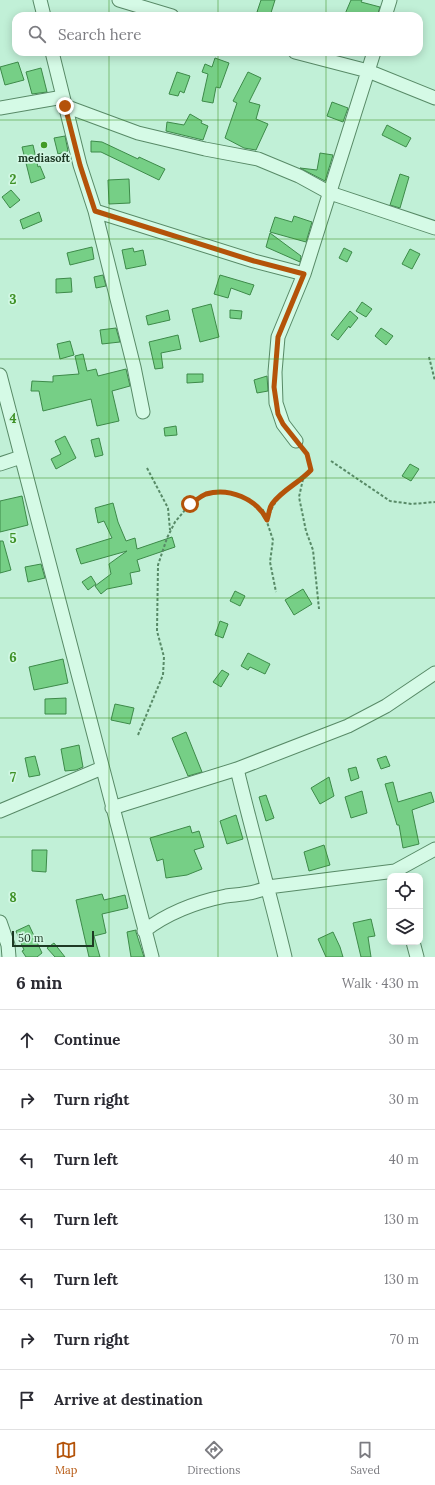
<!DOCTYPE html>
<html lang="en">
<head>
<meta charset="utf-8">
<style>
  body { margin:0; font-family:Lora,serif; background:#f2f2f3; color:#2b2b33 }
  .controls { position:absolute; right:12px; bottom:12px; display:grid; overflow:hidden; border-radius:8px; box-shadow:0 2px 10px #0003 }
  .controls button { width:36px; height:36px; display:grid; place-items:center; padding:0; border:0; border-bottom:1px solid #e1e1e2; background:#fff; color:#2b2b33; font:20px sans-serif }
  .scale { position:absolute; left:12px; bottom:10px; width:82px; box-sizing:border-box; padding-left:4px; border:2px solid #1d3924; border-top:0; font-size:11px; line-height:14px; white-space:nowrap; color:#1d3924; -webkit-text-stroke:3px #d1f7e3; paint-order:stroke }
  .stop { position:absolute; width:12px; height:12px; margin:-9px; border:3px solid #b45309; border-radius:50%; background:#fff }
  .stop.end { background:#b45309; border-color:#fff; box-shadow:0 1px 4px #0008 }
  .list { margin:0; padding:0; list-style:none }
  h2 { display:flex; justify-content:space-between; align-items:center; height:52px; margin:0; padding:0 16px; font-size:17px }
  h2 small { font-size:13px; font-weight:400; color:#7c7c81 }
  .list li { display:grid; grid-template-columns:26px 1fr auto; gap:12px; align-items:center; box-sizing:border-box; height:60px; padding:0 16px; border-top:1px solid #e1e1e2 }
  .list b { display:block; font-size:15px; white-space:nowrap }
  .list em { font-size:13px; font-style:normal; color:#7c7c81 }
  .icon { flex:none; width:22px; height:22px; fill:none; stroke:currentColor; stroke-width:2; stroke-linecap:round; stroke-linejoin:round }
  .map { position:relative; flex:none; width:435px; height:957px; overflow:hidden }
  .search { position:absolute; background:#fff; box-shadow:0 2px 10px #0003; left:12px; right:12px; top:12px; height:44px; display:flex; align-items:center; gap:10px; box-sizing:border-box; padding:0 14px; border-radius:12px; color:#7c7c81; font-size:15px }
  .sheet { height:472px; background:#fff }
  nav { display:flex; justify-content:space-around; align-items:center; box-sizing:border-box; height:56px; border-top:1px solid #e1e1e2; background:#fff; font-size:11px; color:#7c7c81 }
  nav a { display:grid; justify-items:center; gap:2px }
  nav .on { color:#b45309 }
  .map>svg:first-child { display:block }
</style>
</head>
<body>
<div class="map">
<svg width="435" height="957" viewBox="0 0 435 957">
  <rect width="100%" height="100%" fill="#c1f0d7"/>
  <path fill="#76cf86" stroke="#3d8a49" d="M261,0h14l-5,16 -13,-4z
    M351,0h11l-1,2 19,5 -3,9h-27l-5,-2z
    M215,58l14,5 -9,25 -4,-1 -3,16 -11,-2 6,-27 -6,-2 3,-8 7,3z
    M18,62l6,18 -19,5 -5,-18z
    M41,68l6,24 -15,2 -6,-22z
    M177,72l13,4 -6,17 -4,-2 -2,5 -9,-2z
    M248,72l13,6 -12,24 11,3 -4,14 12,5 -12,26 -12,-2 -19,-10 12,-35 -4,-2z
    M332,102l16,6 -5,14 -16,-6z
    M190,114l12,7 -1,2 7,3 -5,14 -37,-9 1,-9 17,3z
    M387,125l24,13 -5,9 -24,-12z
    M65,136l3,15 -10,3 -4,-16z
    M91,141l11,1 36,17 1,-2 26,12 -6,11 -58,-28h-10z
    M33,145l5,22 2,-1 5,12 -14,5 -9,-36z
    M320,153l13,2 -8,26 -25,-13 17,2z
    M400,174l9,3 -9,31 -10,-3z
    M129,179l1,24 -21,1 -1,-24z
    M11,190l9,10 -10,8 -8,-11z
    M39,212l3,9 -19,8 -3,-9z
    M294,216l18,6 -6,20 -36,-10 5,-15 17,5z
    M270,233l31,23 -1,6 -34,-15z
    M92,247l2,12 -24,6 -3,-12z
    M133,248l1,4 9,-2 3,15 -20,4 -4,-19z
    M344,248l8,4 -5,10 -8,-4z
    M410,249l10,5 -8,15 -10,-5z
    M103,275l3,11 -10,2 -2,-11z
    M220,275l34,10 -4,10 -19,-7 -3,10 -14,-4z
    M71,278l1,14 -16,1v-14z
    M362,302l10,7 -6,8 -10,-6z
    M211,304l8,33 -19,5 -8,-33z
    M168,310l2,10 -22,5 -2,-9z
    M230,310l12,1 -1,8 -11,-1z
    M350,311l8,7 -8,10 -1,-2 -11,14 -7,-5z
    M116,328l4,14 -18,2 -2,-14z
    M381,328l12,8 -7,9 -11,-9z
    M178,335l3,14 -20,4 2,15 -8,1 -6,-27z
    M70,341l4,14 -14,4 -3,-15z
    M83,354l4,17 9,-2 2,7 28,-7 4,17 -18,5 7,30 -22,5 -6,-27 -48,12 -4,-20h-8l1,-10 21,1v-6l26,-2 -4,-18z
    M187,374h16v8l-16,1z
    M267,376l1,15 -11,2 -3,-13z
    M176,426l1,9 -12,1 -1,-8z
    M65,436l11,22 -20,11 -5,-10 10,-5 -6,-13z
    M99,438l4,17 -8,2 -4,-17z
    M410,464l9,5 -8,12 -9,-5z
    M22,496l6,29 -28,7v-31z
    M113,503l5,19 8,19 9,-3 2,11 35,-12 3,10 -38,13 3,11 -10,2 2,11 -25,5 -6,5 -6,-8 16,-12 -2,-10 18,-13 -46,13 -5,-15 36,-11 -8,-17 -6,2 -3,-15z
    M0,541h3l8,29 -11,3z
    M41,564l4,14 -17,4 -3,-15z
    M91,576l5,8 -8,6 -6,-8z
    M303,589l9,15 -18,11 -9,-15z
    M235,591l10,5 -5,10 -10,-5z
    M220,621l8,3 -5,14 -8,-3z
    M248,653l22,11 -5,10 -15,-7 -2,3 -7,-4z
    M63,659l5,24 -34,7 -5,-23z
    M222,670l7,4 -8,13 -8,-5z
    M66,698v16h-21v-15z
    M115,704l19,4 -4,16 -19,-4z
    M186,732l16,40 -14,4 -16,-38z
    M79,745l4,22 -7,3 -11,1 -4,-22z
    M35,756l5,19 -11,2 -4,-19z
    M386,756l4,10 -9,3 -4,-10z
    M356,767l3,11 -8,3 -3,-12z
    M329,777l5,19 -14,8 -9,-16z
    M393,782l5,20 33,-10 3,10 -22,8 7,34 -16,4 -4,-23h-2l-12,-41z
    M362,791l5,22 -16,5 -6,-21z
    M266,795l8,23 -8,3 -7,-24z
    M236,815l7,24 -16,5 -7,-23z
    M190,826l2,7 7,-2 5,16 -10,3 8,19 -15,6 -21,3 -3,-19 -6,2 -7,-23z
    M324,845l6,20 -21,6 -5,-19z
    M32,850h15l-1,22 -14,-1z
    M102,894l2,6 21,-5 3,13 -26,6 4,19 -12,3 6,21h-11l-13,-57z
    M371,919l4,17 -7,1 3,20h-10l-8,-34z
    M29,925l13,28 -5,4h-11l-4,-6 2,-1 -8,-19z
    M136,930v2l8,25h-13l-4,-25z
    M333,932l7,15 3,10h-17l-8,-18z
    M54,943l11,14h-10l-8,-9z"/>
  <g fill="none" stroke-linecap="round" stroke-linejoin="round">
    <defs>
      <path id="minor" d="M40,0l4,16
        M119,0l53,16
        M385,16l5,-16
        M52,52l28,113 15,46 39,156 9,45
        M295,52l73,19 67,27
        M65,106l73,27 67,16 53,10 41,17 31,17 105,35
        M0,108l63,-11
        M95,211l159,50 50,13
        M0,375l152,582
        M296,441l-13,-17 -7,-21 -1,-31 3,-35 26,-63 70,-222
        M0,464l21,-7
        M112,808l125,-39
        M0,811l102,-43
        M0,922l8,23 1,12
        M144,931c25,-19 52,-29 82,-35 15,-2 28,-2 42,-9l127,-16 40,-22
        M413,942l4,15
        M285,957c-15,-63 -33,-125 -48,-188l111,-43 38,-20 49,-33"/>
    </defs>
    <use href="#minor" stroke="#588a67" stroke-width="15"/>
    <path stroke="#588a67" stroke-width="2" stroke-dasharray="3 2" stroke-linecap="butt" d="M429,357l6,24
      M331,461l59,40 22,3 23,-2
      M147,468l21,40 2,22
      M303,479l-4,18 7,34 7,19 6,59
      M268,519c8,-28 25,-30 43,-49l-4,-16 -4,-5
      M138,735l25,-60 1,-18 -7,-26 1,-66 9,-27 8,-16 15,-18 16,-9 12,-3 23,4 22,14 10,30 -3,22 6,30"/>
    <use href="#minor" stroke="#d5fae6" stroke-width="13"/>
  </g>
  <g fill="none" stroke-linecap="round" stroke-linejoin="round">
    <path stroke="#b45309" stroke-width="5" d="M65,106l15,59 15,46 159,50 50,13 -26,63 -4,50 4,27 5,10 24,30 4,16c-12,13 -29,20 -39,34 -3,4 -3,11 -5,16 -10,-21 -38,-33 -61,-26 -5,2 -11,7 -16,10"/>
  </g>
  <path fill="none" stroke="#3f9126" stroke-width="1" stroke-opacity="0.55" d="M109,0v16M218,0v16M326,0v16M109,52v905M218,52v905M326,52v905M0,120h435M0,239h435M0,359h435M0,478h435M0,598h435M0,718h435M0,837h435"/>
  <circle fill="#439b26" stroke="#d1f7e3" stroke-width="1.5" cx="44" cy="145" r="4"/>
  <g text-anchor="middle" stroke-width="3.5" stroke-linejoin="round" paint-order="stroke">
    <g font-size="11" font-weight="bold" fill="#1d3924" stroke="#d1f7e3">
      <text x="44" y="162">mediasoft</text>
    </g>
  </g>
  <g font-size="13" text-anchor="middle" font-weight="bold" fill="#3f9126" stroke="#d1f7e3" stroke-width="3.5" stroke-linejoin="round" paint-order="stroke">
    <text x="13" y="184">2</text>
    <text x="13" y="304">3</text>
    <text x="13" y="423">4</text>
    <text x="13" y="543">5</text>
    <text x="13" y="662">6</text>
    <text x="13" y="782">7</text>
    <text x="13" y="902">8</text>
  </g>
</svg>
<div class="controls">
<button><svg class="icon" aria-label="locate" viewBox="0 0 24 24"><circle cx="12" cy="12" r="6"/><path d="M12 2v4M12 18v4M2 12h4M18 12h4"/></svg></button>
<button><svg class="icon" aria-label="layers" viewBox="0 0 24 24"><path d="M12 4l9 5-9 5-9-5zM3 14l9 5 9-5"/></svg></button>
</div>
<div class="scale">50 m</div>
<div class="stop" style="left:190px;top:504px"></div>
<div class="stop end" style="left:65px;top:106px"></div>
<div class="search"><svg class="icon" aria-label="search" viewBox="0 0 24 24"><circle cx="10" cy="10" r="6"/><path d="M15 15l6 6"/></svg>Search here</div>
</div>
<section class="sheet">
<h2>6 min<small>Walk · 430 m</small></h2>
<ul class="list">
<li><svg class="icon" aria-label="ahead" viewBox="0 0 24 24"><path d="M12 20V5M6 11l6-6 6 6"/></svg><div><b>Continue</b></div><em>30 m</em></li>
<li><svg class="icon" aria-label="right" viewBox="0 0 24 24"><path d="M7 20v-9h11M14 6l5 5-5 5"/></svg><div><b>Turn right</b></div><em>30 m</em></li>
<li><svg class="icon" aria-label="left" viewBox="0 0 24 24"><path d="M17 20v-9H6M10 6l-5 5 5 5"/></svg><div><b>Turn left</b></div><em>40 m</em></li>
<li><svg class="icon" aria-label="left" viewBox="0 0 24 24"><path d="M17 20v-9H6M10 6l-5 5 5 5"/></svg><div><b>Turn left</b></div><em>130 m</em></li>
<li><svg class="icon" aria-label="left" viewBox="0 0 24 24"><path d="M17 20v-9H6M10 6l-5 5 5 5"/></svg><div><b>Turn left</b></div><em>130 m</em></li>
<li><svg class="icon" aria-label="right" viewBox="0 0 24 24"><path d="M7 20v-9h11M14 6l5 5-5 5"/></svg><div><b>Turn right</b></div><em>70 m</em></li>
<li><svg class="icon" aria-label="arrive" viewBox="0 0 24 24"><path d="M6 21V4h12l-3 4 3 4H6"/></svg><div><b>Arrive at destination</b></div></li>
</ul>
</section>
<nav>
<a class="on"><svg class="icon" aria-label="map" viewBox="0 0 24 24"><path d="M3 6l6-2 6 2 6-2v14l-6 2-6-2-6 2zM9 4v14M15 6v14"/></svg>Map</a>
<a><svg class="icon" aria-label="directions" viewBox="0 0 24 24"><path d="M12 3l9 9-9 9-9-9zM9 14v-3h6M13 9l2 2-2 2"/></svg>Directions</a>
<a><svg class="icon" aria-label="saved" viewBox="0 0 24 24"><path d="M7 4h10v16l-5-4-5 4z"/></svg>Saved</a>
</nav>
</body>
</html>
